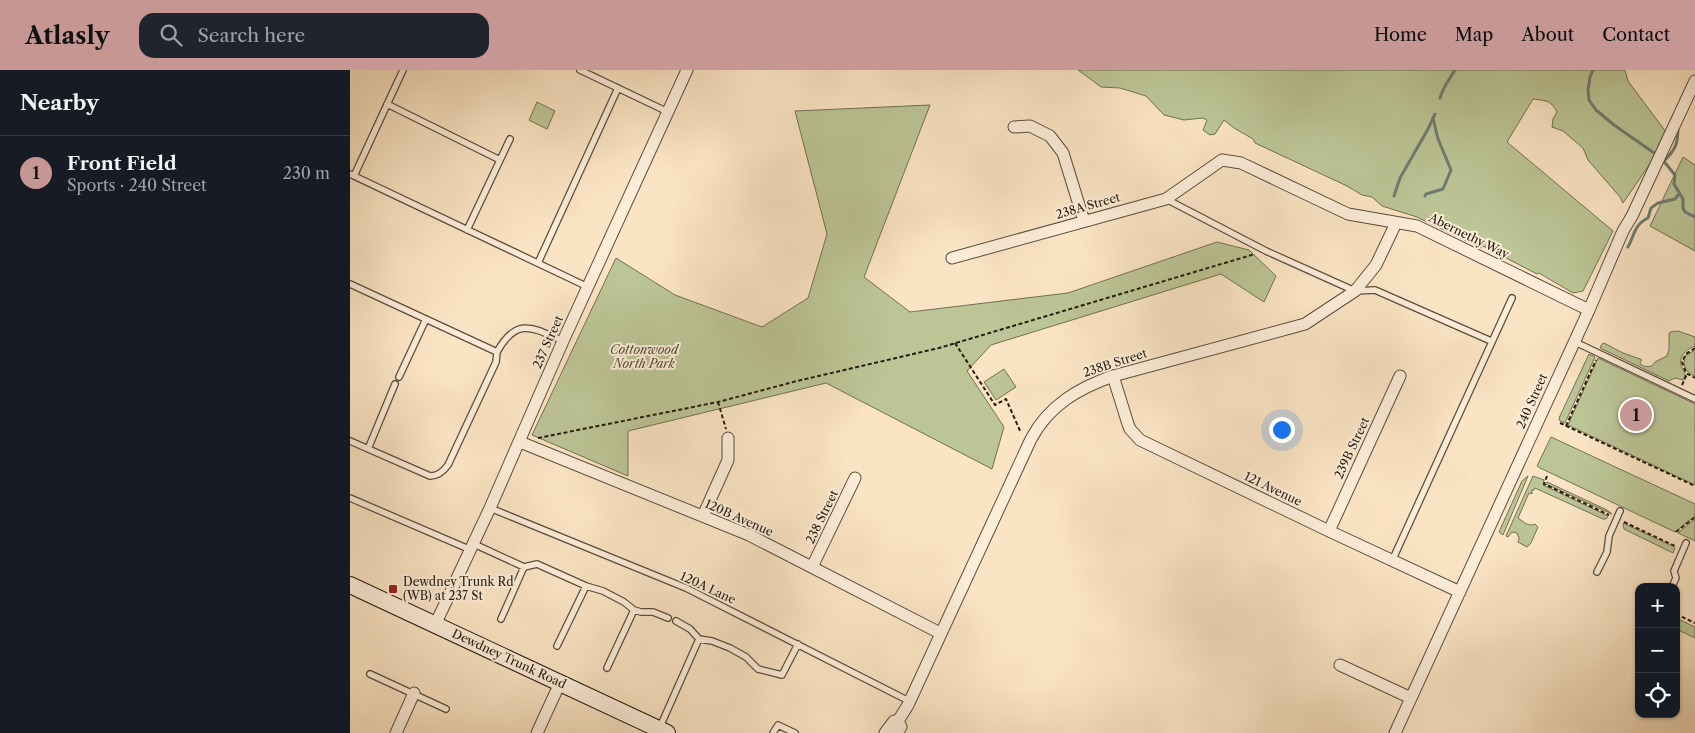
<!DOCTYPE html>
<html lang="en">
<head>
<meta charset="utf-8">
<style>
  body { margin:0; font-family:"Libre Caslon Text",serif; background:#20242c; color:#f1f3f6 }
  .controls { position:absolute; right:15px; bottom:15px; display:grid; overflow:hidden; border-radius:10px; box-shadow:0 1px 4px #0004 }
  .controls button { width:45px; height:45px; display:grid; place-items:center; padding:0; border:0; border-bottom:1px solid #363941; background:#171b24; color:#f1f3f6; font:25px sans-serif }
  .you { position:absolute; left:931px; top:359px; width:18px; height:18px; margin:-12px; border:4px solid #fff; border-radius:50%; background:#1a73e8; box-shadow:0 0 0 8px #1a73e833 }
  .badge { display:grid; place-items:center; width:32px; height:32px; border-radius:50%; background:#c59692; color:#111; font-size:16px; font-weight:700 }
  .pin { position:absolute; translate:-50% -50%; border:2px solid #fff; box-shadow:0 1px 5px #0006 }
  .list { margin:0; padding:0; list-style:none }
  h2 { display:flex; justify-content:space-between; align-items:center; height:65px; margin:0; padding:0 20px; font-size:21px }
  h2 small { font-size:16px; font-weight:400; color:#9ea1a6 }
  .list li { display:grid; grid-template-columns:32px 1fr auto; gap:15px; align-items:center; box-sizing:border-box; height:75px; padding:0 20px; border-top:1px solid #363941 }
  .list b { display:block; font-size:19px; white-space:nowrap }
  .list p { margin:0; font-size:16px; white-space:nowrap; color:#9ea1a6 }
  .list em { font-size:16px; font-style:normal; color:#9ea1a6 }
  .icon { flex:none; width:28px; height:28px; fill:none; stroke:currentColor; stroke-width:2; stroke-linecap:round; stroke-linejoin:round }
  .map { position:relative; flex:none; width:1345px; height:663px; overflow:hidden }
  header { display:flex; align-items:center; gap:30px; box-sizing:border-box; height:70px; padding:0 25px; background:#c59692; color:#111 }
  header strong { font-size:24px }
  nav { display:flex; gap:28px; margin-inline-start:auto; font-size:18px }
  .search { width:350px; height:45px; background:#20242c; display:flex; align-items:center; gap:12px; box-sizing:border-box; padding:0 18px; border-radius:15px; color:#9ea1a6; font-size:19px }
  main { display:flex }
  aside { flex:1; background:#171b24 }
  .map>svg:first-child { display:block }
</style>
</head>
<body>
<header>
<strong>Atlasly</strong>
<div class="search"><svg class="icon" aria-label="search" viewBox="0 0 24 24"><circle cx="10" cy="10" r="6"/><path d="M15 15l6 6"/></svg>Search here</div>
<nav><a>Home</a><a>Map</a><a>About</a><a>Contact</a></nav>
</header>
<main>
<aside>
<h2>Nearby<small></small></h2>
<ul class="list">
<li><span class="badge">1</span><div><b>Front Field</b><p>Sports · 240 Street</p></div><em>230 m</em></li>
</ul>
</aside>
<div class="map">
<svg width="1345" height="663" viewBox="0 0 1345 663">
  <rect width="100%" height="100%" fill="#fbe4c4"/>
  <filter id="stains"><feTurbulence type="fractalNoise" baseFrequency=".004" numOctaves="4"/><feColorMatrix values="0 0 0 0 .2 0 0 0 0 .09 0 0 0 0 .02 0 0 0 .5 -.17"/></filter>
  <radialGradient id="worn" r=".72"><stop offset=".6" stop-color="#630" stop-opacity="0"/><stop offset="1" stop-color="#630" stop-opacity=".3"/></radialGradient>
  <path fill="#bcc596" stroke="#717053" d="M728,0h547l3,11 41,55 -46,67 -3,-6 -32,-37 -5,-12 -20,-17 -11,-4 1,-8 4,-7c-7,-13 -12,-11 -24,-13l-26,43 106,89 -30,60 -10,2 -34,-20 -2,1 -56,-29v3l-4,-2 -60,-29 -35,-11 -10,-9 -10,-2 -15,-9 -92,-43 -2,-4 -19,-11 -10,-8 -9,14 -5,1 -7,-5 4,-10 -4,-2 -19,2 -20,-5 -18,-19 -26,-8 -19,-1z
    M187,32l18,9 -8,18 -18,-9z
    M580,35l-66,172 46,35 158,-19 149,-51 32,8 27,26 -12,26 -43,-28 -230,71 -24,26 37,56 -12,42 -166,-86 -198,48v45l-96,-41 84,-177 59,37 87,32 46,-29 19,-64 -32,-123z
    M1333,87l12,8v86l-45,-25z
    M1328,261l17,6v9c-13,5 -19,15 -10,27l-1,7 -9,-2 -6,3 -69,-33 2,-4 2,-1 19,10 17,6 2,1 -2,2c1,5 7,5 12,4l3,-4 12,-6 2,-6v-16l1,-2z
    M1345,280v26c-9,-3 -13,-11 -10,-20z
    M1239,284l6,3 -30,66 -5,-2 -1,-3z
    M1248,288l97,46v81l-127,-60z
    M654,299l12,18 -20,13 -12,-18z
    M1201,367l144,67v12l-20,16 -135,-64 -3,-2z
    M1178,406l-25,59 -4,-3 23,-51z
    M1183,406l11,4 -1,5 65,31 -2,3h-3l-68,-31 -1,2h-2v4l-3,-1 -11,25c6,4 10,9 17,6l3,3 -7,16 -4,4 -9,-5 1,-4 -2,-5 -5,-1 -4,5 -2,-1z
    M1197,412l60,28 5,4 -66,-30z
    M1345,449v22l-17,-8z
    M1273,453l49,23 3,2 -2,5 -49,-24z
    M1326,548l19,9v11l-19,-9z"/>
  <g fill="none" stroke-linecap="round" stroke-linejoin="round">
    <path stroke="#6f7d71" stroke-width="3" d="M1243,0l-3,7 -2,13 1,10 7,10 18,15 43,30
      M1090,28c3,-11 9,-18 15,-28
      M1312,89l13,16 -1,9 9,15v9l2,4 10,5
      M1315,90c11,-11 13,-17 13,-33
      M1044,126l6,-18 28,-49 7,-15
      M1075,126l1,-2 17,-5 8,-19 -13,-31 -5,-21
      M1278,177c7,-13 6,-22 20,-29l3,-10 7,-5 17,-4 4,-5"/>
    <defs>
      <path id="service" d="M230,0l88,42
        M37,34l113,56
        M0,104l238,113
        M4,106l49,-106
        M816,129l100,52 89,40 20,-1 116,51
        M117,160l43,-91
        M188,193l80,-175
        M0,214l147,68c20,-36 36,-24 66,-11
        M1223,271l122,58
        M49,307l27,-58
        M0,371l80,35c8,0 13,-4 18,-11l48,-103 1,-10
        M18,379l27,-65
        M0,428l121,52
        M140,438l196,80 223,113
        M124,474l50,23 13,-3 49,22 17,5 21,11 10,8 7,2h12l15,6
        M1042,491l120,-263
        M1247,502l10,-20 2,-16 11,-25
        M1322,517l4,-9 -2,-7 12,-28
        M151,549l23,-52
        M326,551l14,8 9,10
        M207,576l29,-60
        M257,598l27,-58
        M20,604l76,35
        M310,657l39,-88 13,2 18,7 16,9 12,12 24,6 16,-31
        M423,663l5,-8 17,8"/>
      <path id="minor" d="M664,57l16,-1 20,10 13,17 21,68
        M602,188l214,-59 56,-39 19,3 107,51 69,12 172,84
        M763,306l15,48 2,5 10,11 189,91 131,61
        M170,372l229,93 191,98
        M353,446l25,-56v-22
        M979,461l71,-155
        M462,497l43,-89
        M85,555l55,-117 73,-167 124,-271
        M990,595l71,33
        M46,663l18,-40
        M187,663l23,-50
        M535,663l9,-12h4l10,-16 123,-266c18,-34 48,-51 82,-63l192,-52 50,-33 21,-26 20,-42
        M547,663l4,-6 -3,-6
        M1045,663l194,-423 34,-79 9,-15 63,-135"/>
      <path id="secondary" d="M0,515l317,148"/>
    </defs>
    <use href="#service" stroke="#5b4d3d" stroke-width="8"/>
    <use href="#minor" stroke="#5b4d3d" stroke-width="13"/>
    <use href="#secondary" stroke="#261b10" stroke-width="18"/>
    <path stroke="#261b10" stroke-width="2" stroke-dasharray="4 2.5" stroke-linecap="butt" d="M605,273l40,62 11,-6 15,34
      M1345,278l-9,6 -4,8 4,11 9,5
      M1332,315l5,-11
      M368,332l8,27
      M1210,353l135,63
      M1216,356l30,-66
      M188,368l180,-36 79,-21 142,-33 316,-94
      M1197,406l-3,8 65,31
      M1274,452l53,25
      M1326,462l19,-15
      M1326,544l19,9"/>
    <use href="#service" stroke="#fcedd9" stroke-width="5.5"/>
    <use href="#minor" stroke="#fcedd9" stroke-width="11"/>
    <use href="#secondary" stroke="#fcedd9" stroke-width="16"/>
  </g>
  <rect fill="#8f2418" stroke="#fcedd9" stroke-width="2" x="38" y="514" width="10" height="10" rx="2.5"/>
  <g text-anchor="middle" stroke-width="4" stroke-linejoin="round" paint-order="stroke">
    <g font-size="12" fill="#261b10" stroke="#fcedd9">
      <text transform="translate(738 136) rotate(-16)" y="4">238A Street</text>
      <text transform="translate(1119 166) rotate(26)" y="4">Abernethy Way</text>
      <text transform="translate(198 272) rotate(-66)" y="4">237 Street</text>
      <text transform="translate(765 293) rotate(-18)" y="4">238B Street</text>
      <text transform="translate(1182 331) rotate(-66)" y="4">240 Street</text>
      <text transform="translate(1002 378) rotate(-65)" y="4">239B Street</text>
      <text transform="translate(923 419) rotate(26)" y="4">121 Avenue</text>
      <text transform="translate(472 447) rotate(-64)" y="4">238 Street</text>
      <text transform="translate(389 448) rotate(24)" y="4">120B Avenue</text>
      <text transform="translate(358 518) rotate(25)" y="4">120A Lane</text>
      <text transform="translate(159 589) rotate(25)" y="4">Dewdney Trunk Road</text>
    </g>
    <g font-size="12" font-style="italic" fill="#534e38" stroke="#fcedd9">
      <text x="294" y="284">Cottonwood<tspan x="294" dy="14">North Park</tspan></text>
    </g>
    <g font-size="12" fill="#261b10" stroke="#fcedd9" text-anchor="start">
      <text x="53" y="516">Dewdney Trunk Rd<tspan x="53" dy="14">(WB) at 237 St</tspan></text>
    </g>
  </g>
  <rect width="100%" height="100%" filter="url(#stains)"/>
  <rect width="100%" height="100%" fill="url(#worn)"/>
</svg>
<div class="controls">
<button>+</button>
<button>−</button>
<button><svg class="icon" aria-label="locate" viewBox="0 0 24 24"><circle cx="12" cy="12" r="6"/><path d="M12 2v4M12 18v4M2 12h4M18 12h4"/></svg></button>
</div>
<div class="you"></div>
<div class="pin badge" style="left:1286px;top:345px">1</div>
</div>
</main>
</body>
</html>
